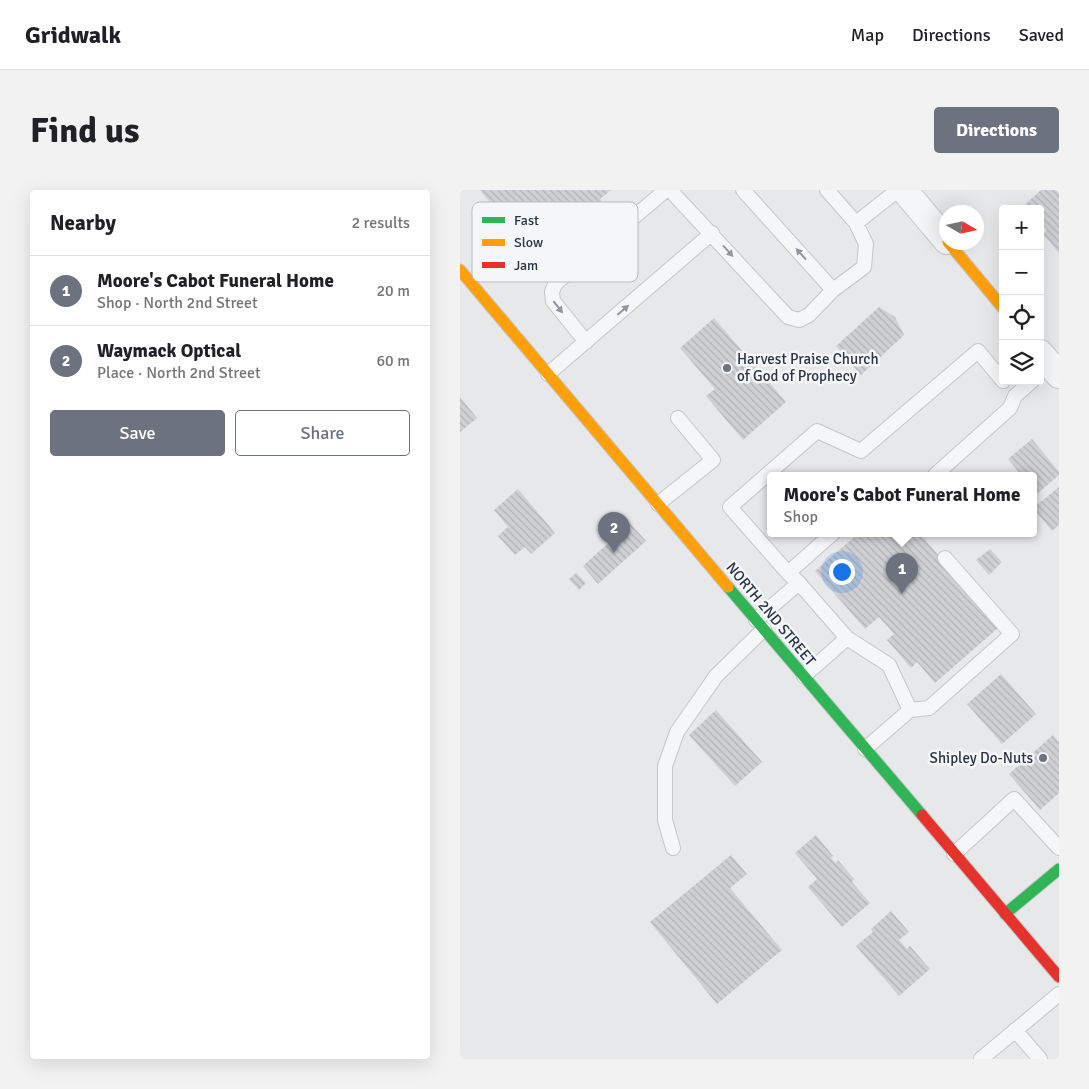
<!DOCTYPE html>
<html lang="en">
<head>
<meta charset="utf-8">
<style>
  body { margin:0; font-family:Signika,sans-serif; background:#f2f2f2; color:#202124 }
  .controls { position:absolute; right:15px; top:15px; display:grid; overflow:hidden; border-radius:5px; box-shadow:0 5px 20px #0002 }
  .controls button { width:45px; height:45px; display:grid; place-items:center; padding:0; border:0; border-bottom:1px solid #e0e0e0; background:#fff; color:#202124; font:25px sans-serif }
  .compass { position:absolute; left:479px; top:15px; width:45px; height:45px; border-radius:50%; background:#fff; box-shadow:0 5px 20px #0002; rotate:99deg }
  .you { position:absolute; left:381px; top:381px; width:18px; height:18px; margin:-12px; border:4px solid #fff; border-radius:50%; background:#1a73e8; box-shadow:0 0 0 8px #1a73e833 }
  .badge { display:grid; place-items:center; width:32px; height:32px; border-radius:50%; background:#6c737f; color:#fff; font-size:16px; font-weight:700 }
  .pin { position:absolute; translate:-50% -41px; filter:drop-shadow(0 1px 2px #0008) }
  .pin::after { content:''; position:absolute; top:26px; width:18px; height:15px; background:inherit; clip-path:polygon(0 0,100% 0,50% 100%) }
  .popup { position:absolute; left:307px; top:282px; width:270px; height:65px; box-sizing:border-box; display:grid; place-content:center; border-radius:5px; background:#fff; filter:drop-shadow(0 1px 4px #0005); font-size:16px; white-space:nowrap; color:#757577 }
  .popup b { font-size:19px; color:#202124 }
  .popup::after { content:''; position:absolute; left:50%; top:100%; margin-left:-10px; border:10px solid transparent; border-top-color:#fff }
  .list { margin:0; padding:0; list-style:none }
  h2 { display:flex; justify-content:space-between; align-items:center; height:65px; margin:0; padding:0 20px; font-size:21px }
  h2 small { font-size:16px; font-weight:400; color:#757577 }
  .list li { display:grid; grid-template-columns:32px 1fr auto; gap:15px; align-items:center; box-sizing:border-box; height:70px; padding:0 20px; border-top:1px solid #e0e0e0 }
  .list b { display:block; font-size:19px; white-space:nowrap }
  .list p { margin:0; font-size:16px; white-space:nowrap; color:#757577 }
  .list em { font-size:16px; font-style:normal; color:#757577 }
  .actions { display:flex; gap:10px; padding:15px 20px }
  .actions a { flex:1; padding:11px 0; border:1px solid #6c737f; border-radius:5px; text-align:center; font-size:18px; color:#6c737f }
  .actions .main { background:#6c737f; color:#fff }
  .icon { flex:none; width:28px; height:28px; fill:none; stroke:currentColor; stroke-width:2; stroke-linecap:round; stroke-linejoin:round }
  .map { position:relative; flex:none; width:599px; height:869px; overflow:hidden; border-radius:5px }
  header { display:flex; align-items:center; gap:30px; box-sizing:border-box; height:70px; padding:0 25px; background:#fff; border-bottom:1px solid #e0e0e0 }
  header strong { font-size:24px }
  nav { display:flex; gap:28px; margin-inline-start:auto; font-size:18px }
  .intro { display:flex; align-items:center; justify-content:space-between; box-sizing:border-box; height:120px; padding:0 30px }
  h1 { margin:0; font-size:35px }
  .button { padding:12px 22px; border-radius:5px; background:#6c737f; color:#fff; font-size:18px; font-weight:700 }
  main { display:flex; gap:30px; padding:0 30px }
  aside { flex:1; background:#fff; border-radius:5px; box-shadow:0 5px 20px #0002 }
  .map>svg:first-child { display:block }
</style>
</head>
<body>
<header>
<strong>Gridwalk</strong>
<nav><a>Map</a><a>Directions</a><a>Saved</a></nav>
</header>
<div class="intro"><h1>Find us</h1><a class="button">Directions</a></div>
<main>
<aside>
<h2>Nearby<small>2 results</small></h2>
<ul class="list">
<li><span class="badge">1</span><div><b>Moore's Cabot Funeral Home</b><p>Shop · North 2nd Street</p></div><em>20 m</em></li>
<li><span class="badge">2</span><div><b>Waymack Optical</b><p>Place · North 2nd Street</p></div><em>60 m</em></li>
</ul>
<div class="actions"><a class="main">Save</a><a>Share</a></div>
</aside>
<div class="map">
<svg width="599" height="869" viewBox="0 0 599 869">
  <defs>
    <pattern id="building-back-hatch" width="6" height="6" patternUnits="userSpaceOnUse" patternTransform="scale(1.25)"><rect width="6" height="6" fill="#ced0d3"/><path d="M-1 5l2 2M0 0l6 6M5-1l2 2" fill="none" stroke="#b1b3b6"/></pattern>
  </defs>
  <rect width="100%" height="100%" fill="#e6e8ea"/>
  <path fill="url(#building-back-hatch)" d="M20,0h131l-11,9 14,17 -45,37 -13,-16 -23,19z
    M581,0h18v63l-16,-19 4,-4 -7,-8v-13h-18l-1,-1z
    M419,117l16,10 9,18 -43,40 -25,-29z
    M254,128l72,84 -43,38 -37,-44 9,-7 -35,-41z
    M0,207l17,21 -17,14z
    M572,249l27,33v3l-22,19 -4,-4v-15h-12l-13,-16z
    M599,297v38l-7,6 -19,-23z
    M58,299l37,44 -24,21 -6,-7 -10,8 -17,-19 10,-9 -14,-17z
    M170,333l16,18 -48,43 -15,-18z
    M399,343h60l21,24 -3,2 61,69 -63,55 -18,-21 -6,6 -24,-28 7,-6 -15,-17 -14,12 -50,-58z
    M530,359l12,13 -13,13 -13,-15z
    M116,383l10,10 -7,7 -10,-11z
    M541,484l35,40 -34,30 -35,-40z
    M256,520l46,52 -27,24 -46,-51z
    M593,545l6,7v51l-19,17 -31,-36z
    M356,645l17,21 -2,2 5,5 2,-3 16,19 -2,3 18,21 -28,24 -34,-40 9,-8 -22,-26z
    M271,665l16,19 -17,14 52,62 -65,54 -67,-82z
    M431,721l18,21 -10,8 8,9 3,-3 20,23 -31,27 -43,-50 17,-14 -2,-3z"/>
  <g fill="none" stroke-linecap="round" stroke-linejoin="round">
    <defs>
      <path id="lane" d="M210,0l118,127 11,3 10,-5 24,-25 31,-23 2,-23 -10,-21 -29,-33
        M283,0l90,100
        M396,33l42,-33
        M126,152l-33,-41 -1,-9 3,-8 111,-94
        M88,184l164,-141
        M475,285l75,-67 5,-12 17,-15
        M198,314l55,-44 -35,-42
        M373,343l-45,40 11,10 48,55 42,27 21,45 19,-2 83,-74 -67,-76
        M328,383l-58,-66 87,-76 44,20 117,-100 25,30
        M296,430l43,-37
        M344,486l43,-38
        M405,559l45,-39
        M213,658l-8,-28v-54l12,-34 39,-56 48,-47
        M494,664l60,-55 45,49
        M555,840l25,29
        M521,869l78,-65"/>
      <path id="street" d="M444,0l43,51
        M580,163l19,22"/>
      <path id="fast" d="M268,397l194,228
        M545,724l54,-45"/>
      <path id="slow" d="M488,52l55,66
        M0,80l268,317"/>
      <path id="jam" d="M462,625l137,162"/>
    </defs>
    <use href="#lane" stroke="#c4c6c8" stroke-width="16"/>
    <use href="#street" stroke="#c4c6c8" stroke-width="28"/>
    <use href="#fast" stroke="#c4c6c8" stroke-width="13"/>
    <use href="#slow" stroke="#c4c6c8" stroke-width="13"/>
    <use href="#jam" stroke="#c4c6c8" stroke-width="13"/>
    <use href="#lane" stroke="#f5f6f7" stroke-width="14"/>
    <use href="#street" stroke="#f5f6f7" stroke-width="26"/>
    <use href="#fast" stroke="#30b455" stroke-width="11"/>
    <use href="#slow" stroke="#ff9f0a" stroke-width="11"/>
    <use href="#jam" stroke="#e5322d" stroke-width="11"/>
  </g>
  <defs><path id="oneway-solid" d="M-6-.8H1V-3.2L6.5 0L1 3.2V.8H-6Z" transform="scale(1.25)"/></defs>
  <g fill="#90959e">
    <use href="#oneway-solid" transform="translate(268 61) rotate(48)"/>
    <use href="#oneway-solid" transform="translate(341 64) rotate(-132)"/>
    <use href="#oneway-solid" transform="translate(98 117) rotate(52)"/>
    <use href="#oneway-solid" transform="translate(163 120) rotate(-41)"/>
  </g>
  <g fill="#6c737f" stroke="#f4f6f9" stroke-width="2">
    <circle cx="267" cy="178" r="5"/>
    <circle cx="583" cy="568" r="5"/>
  </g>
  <g text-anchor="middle" stroke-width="5" stroke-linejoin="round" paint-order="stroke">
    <g font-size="15" fill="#2b3445" stroke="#f4f6f9" text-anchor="start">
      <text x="277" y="174">Harvest Praise Church<tspan x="277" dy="17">of God of Prophecy</tspan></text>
      <text x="573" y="573" text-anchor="end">Shipley Do-Nuts</text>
    </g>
    <g font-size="15" fill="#2b3445" stroke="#f4f6f9">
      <text transform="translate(311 424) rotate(50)" y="5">NORTH 2ND STREET</text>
    </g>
  </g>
  <rect x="12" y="12" width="166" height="80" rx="8" fill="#f4f6f9" stroke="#b8bcc3" stroke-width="1"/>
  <rect x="22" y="27" width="23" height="6" fill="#30b455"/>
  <rect x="22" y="49" width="23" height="7" fill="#ff9f0a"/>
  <rect x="22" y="72" width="23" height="6" fill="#e5322d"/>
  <g font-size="14" fill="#2b3445">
    <text x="54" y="35">Fast</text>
    <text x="54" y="57">Slow</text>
    <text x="54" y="80">Jam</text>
  </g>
</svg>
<div class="controls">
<button>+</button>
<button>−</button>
<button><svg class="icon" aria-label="locate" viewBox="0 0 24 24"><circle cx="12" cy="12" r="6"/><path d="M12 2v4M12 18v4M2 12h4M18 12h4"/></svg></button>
<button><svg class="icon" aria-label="layers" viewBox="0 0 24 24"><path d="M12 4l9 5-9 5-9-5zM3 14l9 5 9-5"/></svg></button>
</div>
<svg class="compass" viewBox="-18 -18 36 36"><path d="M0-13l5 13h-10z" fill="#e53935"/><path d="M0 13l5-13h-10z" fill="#757577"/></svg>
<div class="you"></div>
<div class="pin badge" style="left:442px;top:404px">1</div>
<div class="popup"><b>Moore's Cabot Funeral Home</b>Shop</div>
<div class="pin badge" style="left:154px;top:363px">2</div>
</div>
</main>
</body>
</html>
